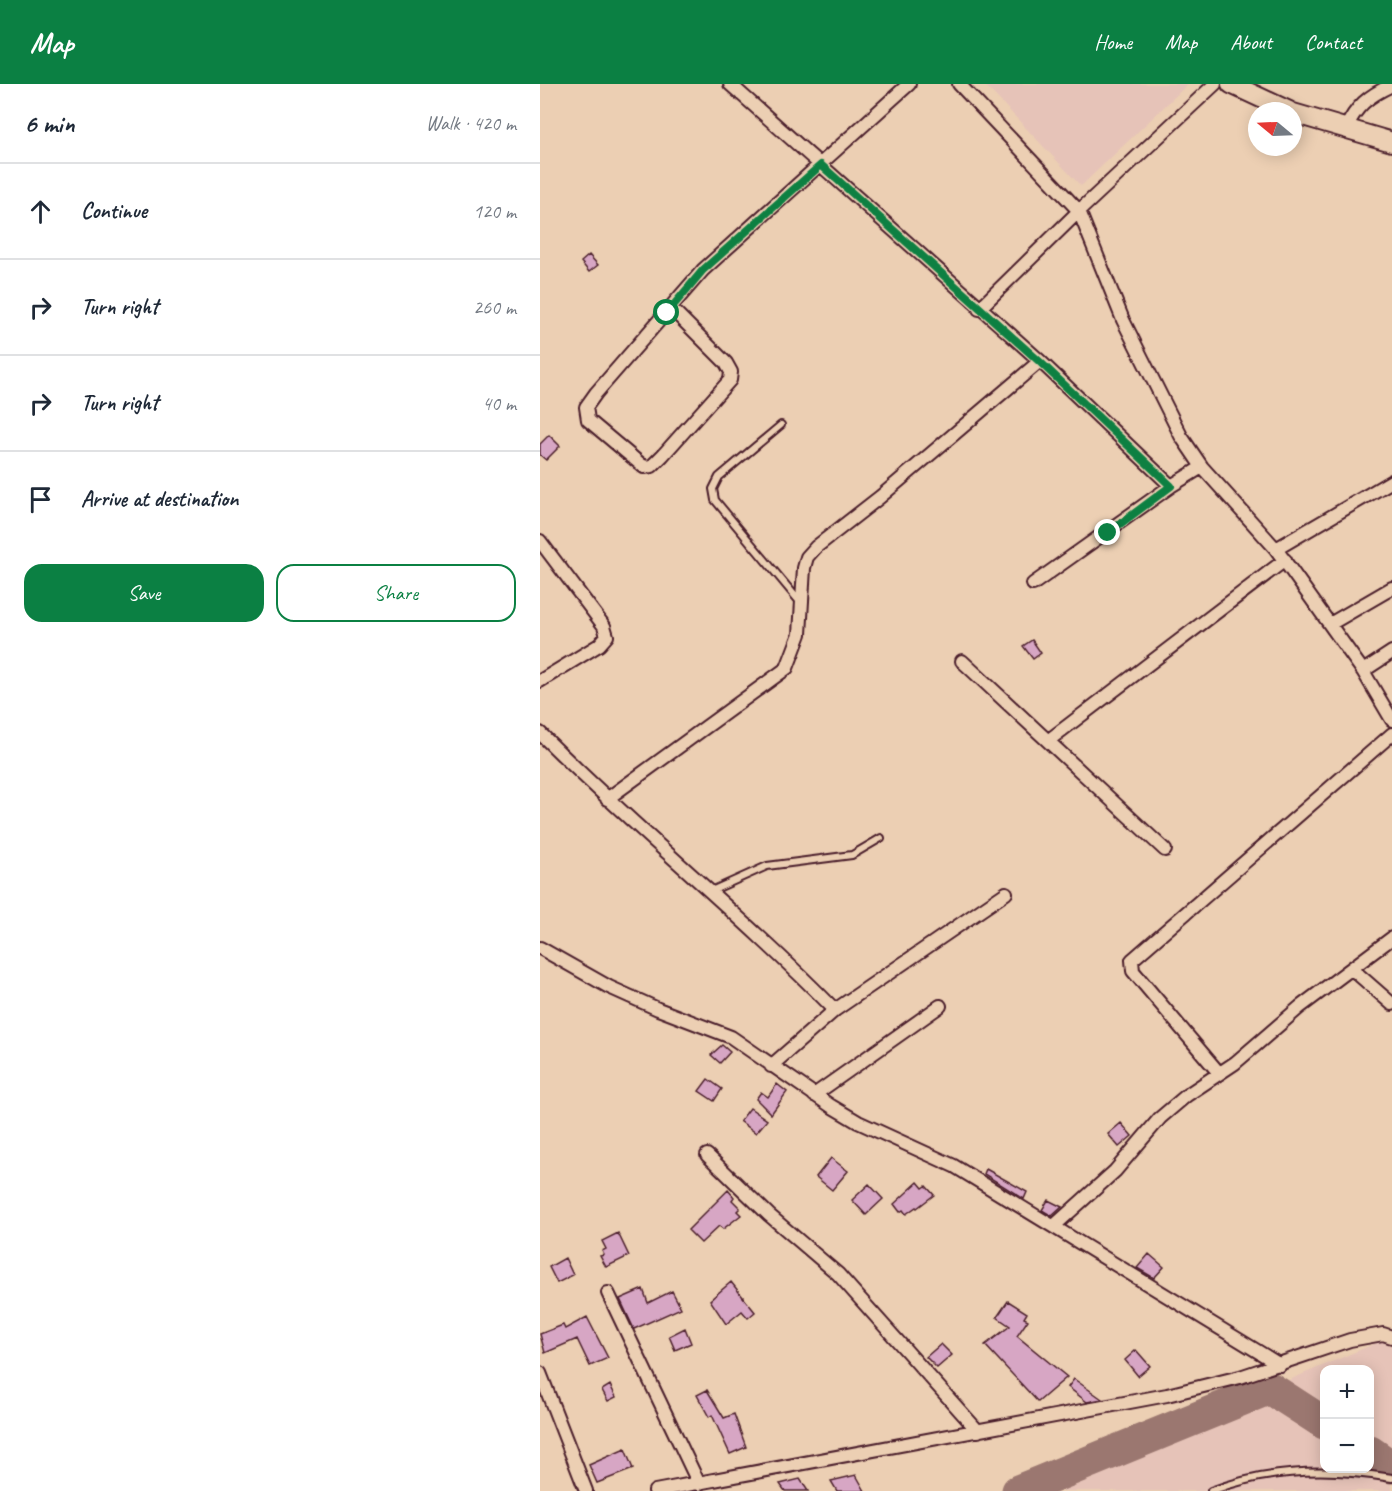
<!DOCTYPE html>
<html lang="en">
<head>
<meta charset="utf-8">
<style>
  body { margin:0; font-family:Caveat,sans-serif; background:#f6f6f7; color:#1f2937 }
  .controls { position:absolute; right:18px; bottom:18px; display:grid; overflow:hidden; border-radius:12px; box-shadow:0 3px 15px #0003 }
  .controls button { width:54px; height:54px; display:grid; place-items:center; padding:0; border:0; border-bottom:2px solid #e0e1e3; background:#fff; color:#1f2937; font:30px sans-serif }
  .compass { position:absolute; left:708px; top:18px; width:54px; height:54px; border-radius:50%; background:#fff; box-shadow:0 3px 15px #0003; rotate:289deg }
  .stop { position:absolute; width:18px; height:18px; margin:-14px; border:4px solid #0b8043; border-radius:50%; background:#fff }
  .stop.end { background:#0b8043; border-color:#fff; box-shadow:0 2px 6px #0008 }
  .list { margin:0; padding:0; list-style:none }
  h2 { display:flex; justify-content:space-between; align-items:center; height:78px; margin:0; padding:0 24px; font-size:26px }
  h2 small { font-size:20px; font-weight:400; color:#747a83 }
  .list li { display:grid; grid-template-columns:39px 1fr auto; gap:18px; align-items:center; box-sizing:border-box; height:96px; padding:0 24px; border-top:2px solid #e0e1e3 }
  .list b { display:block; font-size:22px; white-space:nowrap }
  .list em { font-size:20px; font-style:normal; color:#747a83 }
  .actions { display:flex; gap:12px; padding:18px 24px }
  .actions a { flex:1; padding:14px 0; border:2px solid #0b8043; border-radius:18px; text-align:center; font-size:21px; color:#0b8043 }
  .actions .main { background:#0b8043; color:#fff }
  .icon { flex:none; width:33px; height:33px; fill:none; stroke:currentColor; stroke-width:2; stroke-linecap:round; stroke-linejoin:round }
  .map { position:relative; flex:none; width:852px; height:1407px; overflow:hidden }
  header { display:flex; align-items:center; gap:36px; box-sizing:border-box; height:84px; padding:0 30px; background:#0b8043; color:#fff }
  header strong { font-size:28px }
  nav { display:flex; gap:33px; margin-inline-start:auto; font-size:21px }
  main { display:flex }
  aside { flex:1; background:#fff }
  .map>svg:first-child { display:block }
</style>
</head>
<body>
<header>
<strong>Map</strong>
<nav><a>Home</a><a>Map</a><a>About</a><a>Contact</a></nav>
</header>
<main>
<aside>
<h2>6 min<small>Walk · 420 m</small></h2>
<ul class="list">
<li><svg class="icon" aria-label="ahead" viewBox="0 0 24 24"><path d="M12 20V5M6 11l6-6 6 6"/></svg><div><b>Continue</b></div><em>120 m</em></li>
<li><svg class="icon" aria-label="right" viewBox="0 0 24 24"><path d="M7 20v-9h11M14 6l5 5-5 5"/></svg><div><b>Turn right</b></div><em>260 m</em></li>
<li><svg class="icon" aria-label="right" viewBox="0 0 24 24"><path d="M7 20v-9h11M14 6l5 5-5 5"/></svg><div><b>Turn right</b></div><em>40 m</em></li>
<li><svg class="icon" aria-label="arrive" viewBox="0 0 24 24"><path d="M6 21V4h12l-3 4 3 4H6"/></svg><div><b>Arrive at destination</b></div></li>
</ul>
<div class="actions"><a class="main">Save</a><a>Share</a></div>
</aside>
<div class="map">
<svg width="852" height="1407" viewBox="0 0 852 1407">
  <rect width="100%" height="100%" fill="#eccfb3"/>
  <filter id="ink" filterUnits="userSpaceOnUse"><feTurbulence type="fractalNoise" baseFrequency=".0167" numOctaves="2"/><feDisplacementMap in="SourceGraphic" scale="12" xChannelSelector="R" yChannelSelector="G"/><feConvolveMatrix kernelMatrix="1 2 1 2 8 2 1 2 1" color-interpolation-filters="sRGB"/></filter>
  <g filter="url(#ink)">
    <path fill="#e6c3b8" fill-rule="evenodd" d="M444,0h204l-107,102z
      M841,1257l11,5v145h-377l253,-106 2,3zM784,1286h46v98h-46z"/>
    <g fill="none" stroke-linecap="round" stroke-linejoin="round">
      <path stroke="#9b776f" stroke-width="33" d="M830,1368l22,15
        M478,1407l252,-103 54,35"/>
    </g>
    <path fill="#d7a6c4" stroke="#4a1f2b" stroke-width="1.5" d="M49,171l9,10 -9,7 -8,-10z
      M9,351l11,11 -14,14 -6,-5v-11z
      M492,556l9,13 -8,6 -10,-13z
      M182,961l8,7 -10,11 -9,-8z
      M168,995l14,10 -8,12 -15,-10z
      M237,1000l10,8 -16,22 -15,-15 5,-7 7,5z
      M210,1024l17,12 -11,13 -16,-12z
      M581,1039l11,13 -13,11 -11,-13z
      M291,1074l17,13 -16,19 -16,-13z
      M446,1085l41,23 -3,7 -40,-25z
      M378,1098l5,6 3,-2 8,9 -17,13 -1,-1 -10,7 -3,-4 -3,2 -6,-8z
      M329,1100l14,15 -17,16 -14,-15z
      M188,1106l6,7 -2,3 8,8 -3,3 4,4 -18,14 -4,-3 -18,17 -13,-13z
      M508,1116l14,7 -10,9 -10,-6z
      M78,1149l11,23 -23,11 -6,-11 4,-1 -2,-4 4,-2 -4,-8z
      M609,1170l15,13 -10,11 -17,-10z
      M25,1174l8,17 -16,8 -8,-16z
      M191,1198l24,30 -7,6 -6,-7 -16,13 -16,-24z
      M103,1205l5,14 24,-12 9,17 -47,21 -14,-30z
      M468,1217l19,12 -3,5 4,2 -11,16 50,41 -29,25 -53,-57 25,-19 -13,-9z
      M47,1233l21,41 -18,8 -13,-27 -32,14 -5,-19 23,-9 2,4z
      M145,1244l6,15 -16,7 -6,-14z
      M401,1260l11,11 -15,13 -11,-11z
      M596,1266l14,16 -12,10 -13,-16z
      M534,1295l28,20 -15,3 -19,-15z
      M70,1301l6,12 -8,4 -6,-11z
      M167,1306l17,28 10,-4 12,33 -16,7 -18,-39 -3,2 -12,-22z
      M85,1365l8,20 -36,14 -8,-18z
      M316,1391l9,16h-28l-6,-10z
      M260,1395l8,12h-23l-5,-7z"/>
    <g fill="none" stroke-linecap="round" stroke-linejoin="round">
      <defs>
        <path id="service" d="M241,341l-62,52 -6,12 2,11 85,102
          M169,808l58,-26 85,-11 29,-17
          M671,1407c59,-23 119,-24 181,-13"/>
        <path id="minor" d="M190,0l310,277 131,125 31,-19
          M419,0l120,127 44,109 58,116 21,31 74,82 87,122 29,49
          M805,46c11,-24 23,-34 47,-45
          M131,224l55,55 5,9 -1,8 -67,75 -11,11 -8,1 -56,-47 -2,-13 10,-14 107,-123 206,-186
          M439,225l100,-98 136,-127
          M0,457l64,85 3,10 -8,9 -59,36
          M736,465l116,-68
          M493,500l138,-98
          M790,540l62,-36
          M422,577l203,189
          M823,587l29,-19
          M0,649c95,96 201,181 295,277l-64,56
          M509,656l236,-180
          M67,715l180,-131 13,-34 4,-66 3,-11 9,-10 64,-50 160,-136
          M0,864l69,39 49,22 73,28 100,69 27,16 96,44 326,199
          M812,885l40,35
          M295,926l171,-117
          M679,989l-86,-102 -1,-11 260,-226
          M274,1011l126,-89
          M167,1071l62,60 69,59 140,157
          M514,1142l61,-55 45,-53 27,-23 48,-32 65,-56 92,-69
          M68,1209l91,191
          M0,1289l46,118
          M115,1407l512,-96 73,-18 110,-37 33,-6 9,3"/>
        <path id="secondary" d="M691,0l58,27
          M753,29l99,29"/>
      </defs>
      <use href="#service" stroke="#4a1f2b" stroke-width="10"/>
      <use href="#minor" stroke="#4a1f2b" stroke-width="16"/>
      <use href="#secondary" stroke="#4a1f2b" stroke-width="22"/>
      <use href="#service" stroke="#eccfb3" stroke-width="6"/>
      <use href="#minor" stroke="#eccfb3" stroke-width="12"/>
      <use href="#secondary" stroke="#eccfb3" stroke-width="18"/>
    </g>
  </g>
  <g fill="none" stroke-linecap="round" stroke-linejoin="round" filter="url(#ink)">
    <path stroke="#0b8043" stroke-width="8" d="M127,229l36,-43 118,-105 219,197 131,124 -63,47"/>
  </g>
</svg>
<div class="controls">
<button>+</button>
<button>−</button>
</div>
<svg class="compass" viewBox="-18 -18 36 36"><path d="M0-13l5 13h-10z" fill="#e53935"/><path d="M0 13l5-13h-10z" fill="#747a83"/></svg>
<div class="stop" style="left:127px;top:229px"></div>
<div class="stop end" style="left:568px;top:449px"></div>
</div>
</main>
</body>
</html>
